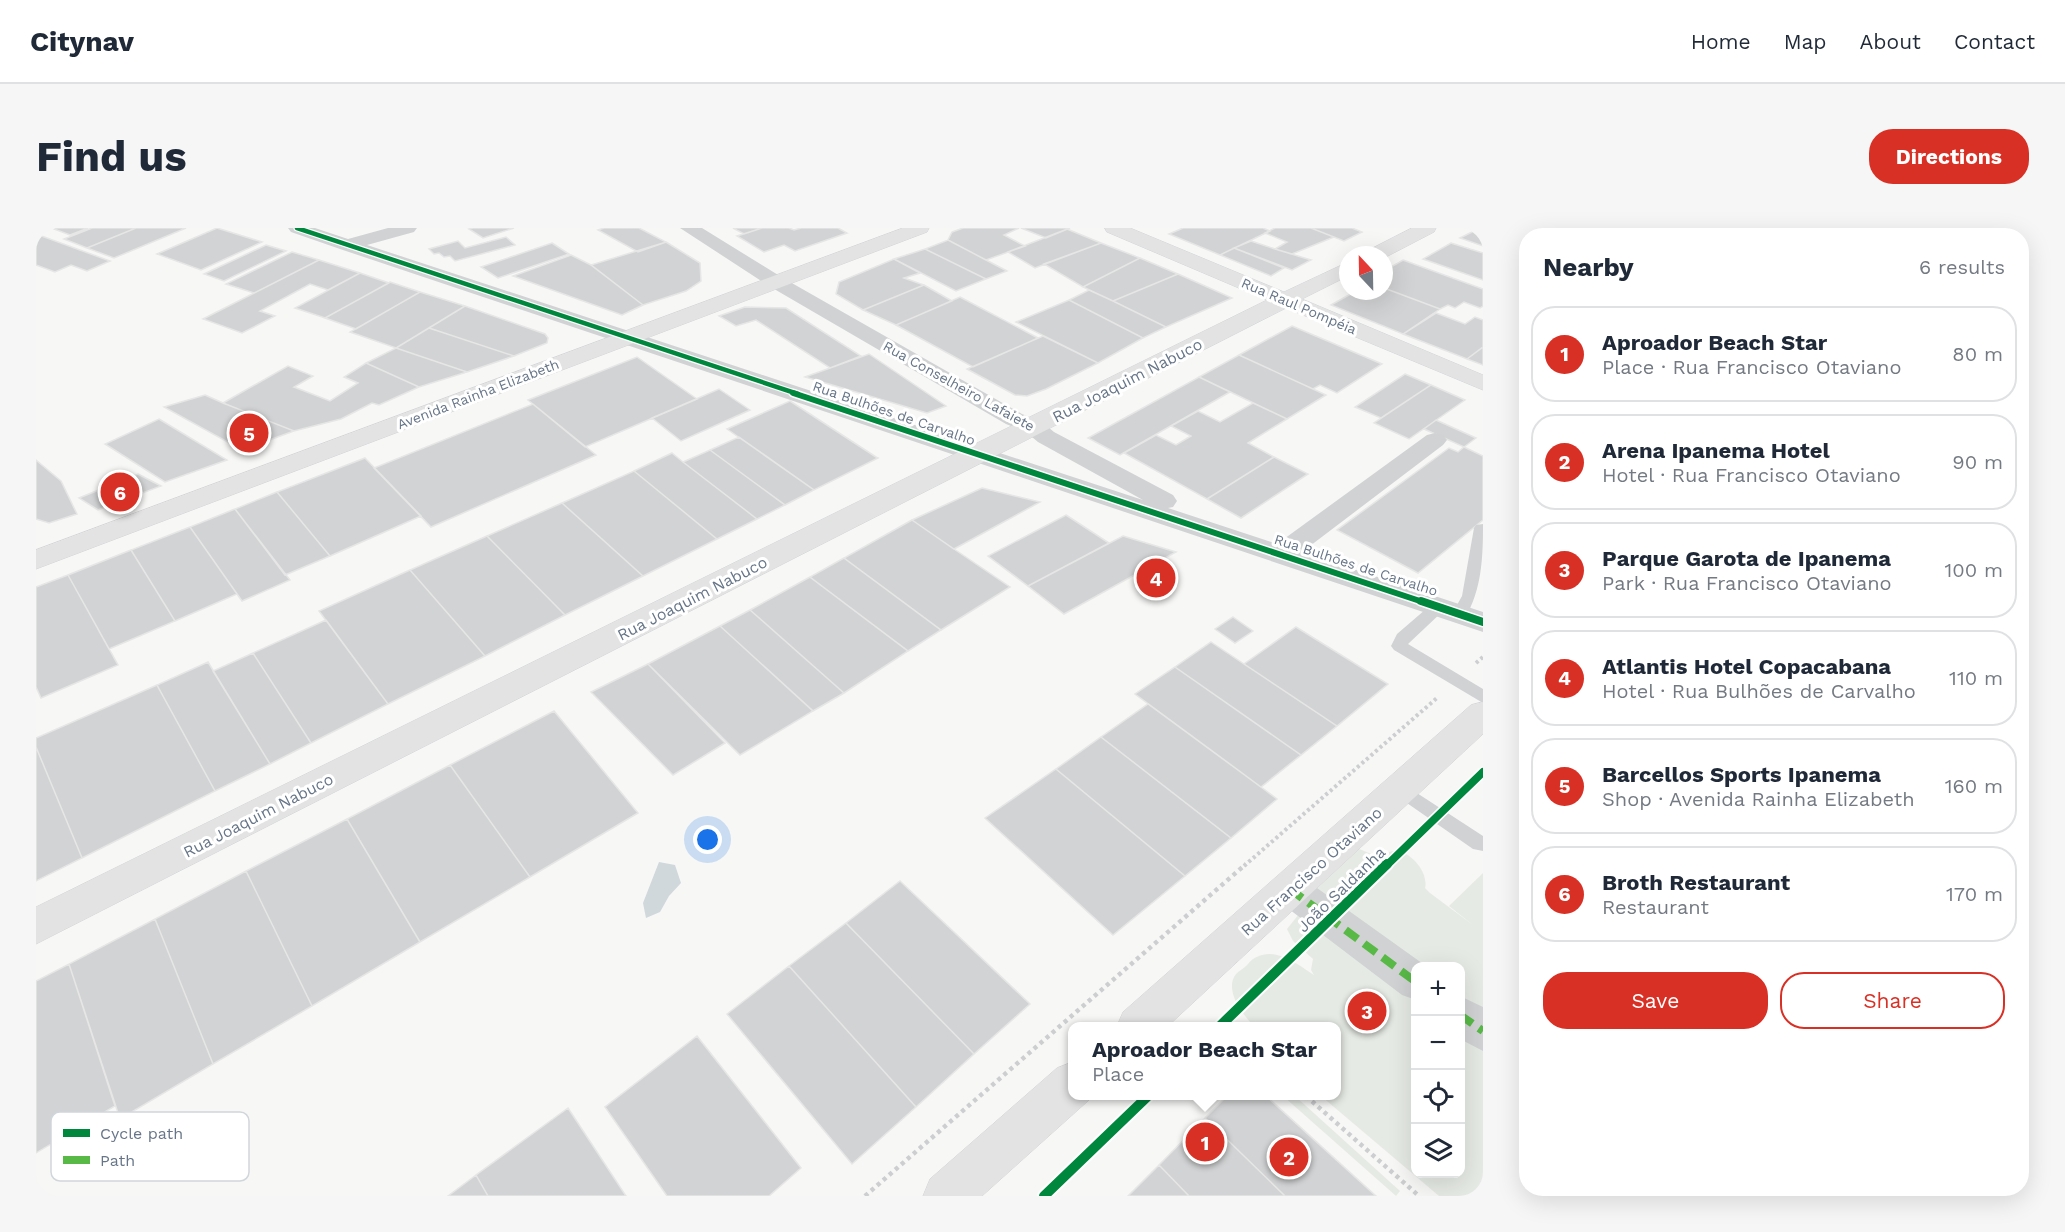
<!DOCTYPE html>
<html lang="en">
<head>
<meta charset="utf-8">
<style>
  body { margin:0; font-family:"Work Sans",sans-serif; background:#f6f6f7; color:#1f2937 }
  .controls { position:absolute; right:18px; bottom:18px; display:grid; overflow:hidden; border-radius:12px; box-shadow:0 6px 24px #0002 }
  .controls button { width:54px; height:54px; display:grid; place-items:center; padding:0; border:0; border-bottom:2px solid #e0e1e3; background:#fff; color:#1f2937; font:30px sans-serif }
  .compass { position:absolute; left:1303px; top:18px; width:54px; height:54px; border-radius:50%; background:#fff; box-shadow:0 6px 24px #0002; rotate:338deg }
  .you { position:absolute; left:672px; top:612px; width:21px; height:21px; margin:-15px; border:4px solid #fff; border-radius:50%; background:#1a73e8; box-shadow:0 0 0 9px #1a73e833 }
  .badge { display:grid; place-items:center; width:39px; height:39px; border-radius:50%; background:#d93025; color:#fff; font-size:20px; font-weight:700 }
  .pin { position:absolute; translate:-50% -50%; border:3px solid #fff; box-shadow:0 2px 6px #0006 }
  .popup { position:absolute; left:1032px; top:794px; width:273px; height:78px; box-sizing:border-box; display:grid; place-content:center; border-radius:12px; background:#fff; filter:drop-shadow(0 2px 4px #0005); font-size:20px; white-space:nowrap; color:#747a83 }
  .popup b { font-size:22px; color:#1f2937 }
  .popup::after { content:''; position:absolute; left:50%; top:100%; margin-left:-12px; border:12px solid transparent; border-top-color:#fff }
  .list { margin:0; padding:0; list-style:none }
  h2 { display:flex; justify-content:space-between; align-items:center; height:78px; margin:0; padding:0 24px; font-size:26px }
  h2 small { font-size:20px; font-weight:400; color:#747a83 }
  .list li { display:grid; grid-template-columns:39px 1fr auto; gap:18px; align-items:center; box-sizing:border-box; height:96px; margin:0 12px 12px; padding:0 12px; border:2px solid #e0e1e3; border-radius:24px }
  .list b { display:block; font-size:22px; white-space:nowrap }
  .list p { margin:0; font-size:20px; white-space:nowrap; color:#747a83 }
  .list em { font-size:20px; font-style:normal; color:#747a83 }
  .actions { display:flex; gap:12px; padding:18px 24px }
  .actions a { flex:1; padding:14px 0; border:2px solid #d93025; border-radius:24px; text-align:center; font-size:21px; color:#d93025 }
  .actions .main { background:#d93025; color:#fff }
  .icon { flex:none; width:33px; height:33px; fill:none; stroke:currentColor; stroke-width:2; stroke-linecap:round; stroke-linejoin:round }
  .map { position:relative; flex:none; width:1447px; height:968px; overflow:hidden; border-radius:24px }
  header { display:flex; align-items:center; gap:36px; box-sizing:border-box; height:84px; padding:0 30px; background:#fff; border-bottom:2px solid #e0e1e3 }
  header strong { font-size:28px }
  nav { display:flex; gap:33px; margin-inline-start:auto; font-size:21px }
  .intro { display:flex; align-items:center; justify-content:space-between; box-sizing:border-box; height:144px; padding:0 36px }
  h1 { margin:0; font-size:42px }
  .button { padding:15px 27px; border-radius:24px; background:#d93025; color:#fff; font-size:21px; font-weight:700 }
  main { display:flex; gap:36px; padding:0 36px }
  aside { flex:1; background:#fff; border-radius:24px; box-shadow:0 6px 24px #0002 }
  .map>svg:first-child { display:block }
</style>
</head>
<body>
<header>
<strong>Citynav</strong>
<nav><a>Home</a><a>Map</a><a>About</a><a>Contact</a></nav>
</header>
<div class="intro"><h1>Find us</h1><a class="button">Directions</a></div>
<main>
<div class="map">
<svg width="1447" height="968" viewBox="0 0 1447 968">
  <rect width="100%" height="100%" fill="#f7f7f6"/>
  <path fill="#e6eae4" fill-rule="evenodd" d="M1321,620l19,8c7,-1 12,-5 19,-5 16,0 34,22 30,37l5,5 43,32 -24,-19 34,-33v323h-44l-118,-100h16v-70h-83c-11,-11 -28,-33 -20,-49 3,-6 10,-8 14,-13 6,-8 18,-12 29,-9 12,2 26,13 37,20l-3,-5 2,-11 -20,-18 -6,-12 12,-15 1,-22zM1380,738h44v208h-44z
    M1247,868h12l105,95 -4,5z"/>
  <path fill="#d0d8db" d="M623,634l16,3 6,18 -12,13 -9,16 -14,6 -3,-15z"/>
  <path fill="#d2d3d4" stroke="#e6e6e6" stroke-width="1.5" d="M52,0l-18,7 -16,-6 1,-1z
    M56,0h44l-49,20 -23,-9z
    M100,0h50l-72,30 -27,-10z
    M181,0l45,14 -61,28 -44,-16z
    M437,0h41l-31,10 -14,-9z
    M568,0h35l27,14 -28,10 -40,-22z
    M697,0h29l-18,6z
    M726,0h27l5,2 7,-2h37l9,5 -52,18 -11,-6 -20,7 -27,-16z
    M927,0h56l-15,7 21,11 -39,14 -38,-20 4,-8z
    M985,0h49l-24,10z
    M1147,0h80l7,3 -50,24 -51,-21z
    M1239,0h36l23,9 -42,17 -17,-5 12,-7 -22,-9z
    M1275,0h41l10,4 -18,9z
    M1444,0h3v18l-23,-8z
    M1031,1l34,14 -66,25 -27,-16z
    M0,6l74,27 -23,10 -16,-6 -16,7 -19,-7z
    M470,9l9,8 -60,16 -5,-5 -6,1 -5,-4 -5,1 -5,-5 29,-8 7,7z
    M912,12l38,20 21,11 -21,8 -61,-30z
    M1215,13l24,8 36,11 -19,10 -58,-22z
    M630,14l34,21 1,18 -15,10 -43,14 -52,-40z
    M516,15l17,11 -71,24 -17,-11z
    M1065,15l39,15 -57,29 -39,-23z
    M1415,15l32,10v27l-60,-21z
    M230,17l20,6 -62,30 -20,-7z
    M1198,20l50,20 -13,8 -51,-21z
    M889,21l61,30 -30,12 -62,-32z
    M256,24l27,8 -65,33 -28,-9z
    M535,27l20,10 52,40 -21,10 -109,-39z
    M1104,30l38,16 -65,27 -30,-14z
    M858,31l26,14 -16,5 20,7 -61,25 -27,-16 3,-12z
    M283,32l41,13 -32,17 -18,-6 -50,27 15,5 -33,17 -39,-14z
    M1367,32l80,29v17l-3,2 -16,-6 -9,6 -7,-3 -8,4 -56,-21v-17z
    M324,45l29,10 -64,35 -30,-10z
    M1142,46l54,24 -66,29 -53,-26z
    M354,54l30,10 -64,37 -31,-11z
    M888,57l28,16 -56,24 -33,-15z
    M1348,60l56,21 -37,25 -72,-29 25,-14h28z
    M1053,62l24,11 53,26 -23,11 -74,-38z
    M384,64l45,14 -69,42 -46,-16z
    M924,69l78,41 -65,29 -77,-42z
    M1033,72l74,38 -45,25 -82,-41z
    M429,78l80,28 3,4 -1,5 -33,13 -85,-28z
    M709,79l41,1 75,48 -31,12 -74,-48 -20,6 -17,-10z
    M1400,85l29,11 10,-7 8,3v27l-16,12 -64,-25z
    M1256,98l90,38 -45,29 -17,-8 -7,4 -74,-34z
    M393,100l85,28 -47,16 -71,-24z
    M1007,108l55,27 -52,26 -19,7 -12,-1 -48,-26z
    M1447,119v18l-16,-6z
    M360,120l71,24 -48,15 -53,-24z
    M833,126l77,52 -19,7 -122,-36z
    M1203,127l74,34 13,6 -39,24 -88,-42z
    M601,129l60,42 -112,48 -57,-47z
    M330,135l53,24 -40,18 -7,-2 -31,16 -47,12 -71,-28 65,-37 25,10 -19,11 36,14 28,-18 -14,-6z
    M1369,146l26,11 -50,33 -26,-11z
    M1163,149l31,15 -110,63 -32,-17z
    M1395,157l34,15 -56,39 -35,-16z
    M683,161l31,21 -69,31 -29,-23z
    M169,167l18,8 71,28 -52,19 -78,-43z
    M754,173l86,56 2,1 -64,32 -87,-61z
    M1217,175l34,16 -39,24 26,14 -67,42 -83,-46 32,-18 20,10 15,-9 -20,-10 27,-15 22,11z
    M497,176l63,51 -165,72 -57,-59z
    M123,191l68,41 -62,22 -60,-38z
    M1400,192l40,18 -12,9 -40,-18z
    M703,209l75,53 -29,15 -75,-55z
    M1428,219l19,9v64l-65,53 -81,-43 112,-82 9,4z
    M674,222l75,55 -28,14 -74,-57z
    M636,225l11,9 74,57 -40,20 -83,-68z
    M1238,229l34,17 -67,44 -34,-19z
    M329,230l56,58 -91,40 -53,-64z
    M0,232l25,21 16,33 -28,9 -13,-4z
    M598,243l83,68 -74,37 -81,-73z
    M102,246l23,12 -63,24 -19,-12z
    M946,260l58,14 -86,47 -42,-29z
    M241,264l53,64 -45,19 -50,-66z
    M526,275l81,73 -78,39 -78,-79z
    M199,281l55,71 -48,21 -52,-74z
    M1030,287l43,28 -81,43 -40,-30z
    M876,292l42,29 56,38 -69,43 -97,-72z
    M154,299l47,67 -62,27 -44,-71z
    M451,308l78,79 -80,41 -75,-86z
    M1087,308l53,16 -112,62 -36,-28z
    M95,322l44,71 -66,28 -41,-74z
    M808,330l97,72 -33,21 -98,-74z
    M374,342l75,86 -97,48 -69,-93z
    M32,347l50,90 -77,33 -5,-11v-100z
    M774,349l98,74 -64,42 -94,-83z
    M714,382l94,83 -31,18 -93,-85z
    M1197,389l20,14 -18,12 -20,-14z
    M290,392l62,84 -77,39 -58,-90z
    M684,398l93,85 -73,44 -92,-91z
    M1260,399l92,57 -51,42 -93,-62z
    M1175,414l126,84 -36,29 -126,-88z
    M217,425l58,90 -41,21 -57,-93z
    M172,434l62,102 -55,27 -58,-106z
    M612,436l77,79 -52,32 -82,-83z
    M1139,439l126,88 -40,32 -126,-93z
    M121,457l58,106 -133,67 -46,-111v-9z
    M1112,476l113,83 16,12 -46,39 -130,-101z
    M518,483l84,102 -108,64 -80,-112z
    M1065,509l130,101 -46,38 -129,-107z
    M0,519l46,111 -46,23z
    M414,537l80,112 -110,65 -73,-123z
    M1020,541l129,107 -72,59 -128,-117z
    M311,591l73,123 -108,64 -66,-135z
    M210,643l66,135 -99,58 -58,-145z
    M864,653l130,123 -56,50 -128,-131z
    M119,691l58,145 -93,55 -51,-155z
    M810,695l128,131 -58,53 -127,-141z
    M33,736l46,142 -79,47v-172z
    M753,738l127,141 -64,57 -125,-150z
    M661,808l104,132 -32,28h-102l-62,-89z
    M1191,868h39l110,100h-91l-80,-78z
    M532,880l58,88h-138l-12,-21z
    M1169,890l80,78h-96l-30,-31z
    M1123,937l30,31h-61z
    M440,947l12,21h-40z"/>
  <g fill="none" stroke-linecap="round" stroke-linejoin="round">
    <defs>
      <path id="secondary" d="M1069,0h25l154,64 64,-30v14l-46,23 181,76v15l-197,-82 -1250,636v-37l1231,-607 -160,-68z
        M1376,0h24l-2,4 -50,26v-3h-20l3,-4z"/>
      <path id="highway" d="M867,0h26l-2,4 -891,337v-19z
        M1447,474v32l-315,292h-51l6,-14 348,-307z
        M1037,834v34h17l-1,4 -107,96h-59l7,-17 127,-111z"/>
    </defs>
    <use href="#secondary" stroke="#d2d4d6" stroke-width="1"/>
    <use href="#highway" stroke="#d2d3d5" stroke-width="1"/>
    <path stroke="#cdced0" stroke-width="4" stroke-dasharray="3 3" stroke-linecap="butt" d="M1440,435l7,-6
      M1208,638l193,-168"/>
    <path stroke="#cdced0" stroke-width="4.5" stroke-dasharray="4 4" stroke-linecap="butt" d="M1188,795l3,3
      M1270,868l113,100
      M829,968l381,-332"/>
    <path fill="#d1d2d3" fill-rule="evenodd" d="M1447,296c0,33 -1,65 -18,94l-5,1 -8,-5 10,-18 12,-68 2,-3z
      M1402,374l7,5 -2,4 -35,33 75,45v14l-89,-53 -3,-4 6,-12 36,-31z
      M1364,554l83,54v15l-10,-2 -79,-55 -3,-5 3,-5z"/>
    <path fill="#d1d2d3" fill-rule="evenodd" d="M252,0h27l33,11 40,-11h29l-3,4 -47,13 776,255 -105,-58 -12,-10 -20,-8 -237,-138 -89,-58h22l81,50 239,136 20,8 12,10 119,63 4,6 -4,6 -5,1 109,36 150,-109 8,-2 8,2 4,5 -4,5 -141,107 181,60v20l-1143,-383 -49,-17z
      M1254,645l13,5 123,88h-10v34l-14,-5 -125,-95 -5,-11 5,-11z
      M1424,768l23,11v44l-23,-12z"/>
    <use href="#secondary" fill="#e3e3e4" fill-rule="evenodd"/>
    <use href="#highway" fill="#e3e3e4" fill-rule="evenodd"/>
    <path stroke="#58b947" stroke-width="8" stroke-dasharray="15 8" stroke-linecap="butt" d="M1254,661l126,93
      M1424,787l23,16"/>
    <defs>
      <path id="cycleway-far3" d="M261,0l501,166"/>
      <path id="cycleway-far2" d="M757,165l633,210"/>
      <path id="cycleway-far1" d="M1385,373l62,21
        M1350,638l97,-94"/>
      <path id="cycleway" d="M1184,798l167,-162
        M1008,968l104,-100"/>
    </defs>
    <use href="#cycleway-far3" stroke="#fff" stroke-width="7"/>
    <use href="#cycleway-far2" stroke="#fff" stroke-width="9"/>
    <use href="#cycleway-far1" stroke="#fff" stroke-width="11"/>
    <use href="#cycleway" stroke="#fff" stroke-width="14"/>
    <use href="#cycleway-far3" stroke="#00873e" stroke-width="4.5"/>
    <use href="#cycleway-far2" stroke="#00873e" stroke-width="6"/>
    <use href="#cycleway-far1" stroke="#00873e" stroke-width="8"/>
    <use href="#cycleway" stroke="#00873e" stroke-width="10"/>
  </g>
  <g text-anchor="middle" stroke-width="6" stroke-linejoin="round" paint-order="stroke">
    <g font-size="14" fill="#667588" stroke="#fff">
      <text transform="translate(1263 78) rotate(23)" y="5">Rua Raul Pompéia</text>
      <text transform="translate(923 158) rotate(29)" y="5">Rua Conselheiro Lafaiete</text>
      <text transform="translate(442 166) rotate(-21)" y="5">Avenida Rainha Elizabeth</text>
      <text transform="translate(858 185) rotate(19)" y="5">Rua Bulhões de Carvalho</text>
      <text transform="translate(1320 337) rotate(18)" y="5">Rua Bulhões de Carvalho</text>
    </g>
    <g font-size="16" fill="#667588" stroke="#fff">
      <text transform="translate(1091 152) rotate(-27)" y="6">Rua Joaquim Nabuco</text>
      <text transform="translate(656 370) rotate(-27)" y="6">Rua Joaquim Nabuco</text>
      <text transform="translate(222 587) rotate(-27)" y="6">Rua Joaquim Nabuco</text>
      <text transform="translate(1275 643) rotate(-42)" y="6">Rua Francisco Otaviano</text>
      <text transform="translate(1305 661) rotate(-44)" y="6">João Saldanha</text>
    </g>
  </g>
  <rect x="15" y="884" width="198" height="69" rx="9" fill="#fff" stroke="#d1d6db" stroke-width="1.5"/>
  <rect x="27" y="901" width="27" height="8" fill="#00873e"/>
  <rect x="27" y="928" width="27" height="8" fill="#58b947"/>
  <g font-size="16" fill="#667588">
    <text x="64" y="911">Cycle path</text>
    <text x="64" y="938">Path</text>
  </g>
</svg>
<div class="controls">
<button>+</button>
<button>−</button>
<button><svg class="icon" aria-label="locate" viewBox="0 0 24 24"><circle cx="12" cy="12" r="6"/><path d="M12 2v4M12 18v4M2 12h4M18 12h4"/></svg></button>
<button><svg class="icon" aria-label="layers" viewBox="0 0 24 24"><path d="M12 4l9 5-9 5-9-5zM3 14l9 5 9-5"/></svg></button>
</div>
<svg class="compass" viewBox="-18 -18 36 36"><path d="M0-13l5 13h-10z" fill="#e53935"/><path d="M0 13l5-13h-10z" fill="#747a83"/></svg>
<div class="you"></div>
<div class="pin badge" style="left:1169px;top:914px">1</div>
<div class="popup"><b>Aproador Beach Star</b>Place</div>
<div class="pin badge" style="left:1253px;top:929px">2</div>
<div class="pin badge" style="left:1331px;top:783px">3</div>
<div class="pin badge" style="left:1120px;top:350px">4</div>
<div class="pin badge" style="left:213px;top:205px">5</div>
<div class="pin badge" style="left:84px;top:264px">6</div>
</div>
<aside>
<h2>Nearby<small>6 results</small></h2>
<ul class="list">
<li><span class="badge">1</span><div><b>Aproador Beach Star</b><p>Place · Rua Francisco Otaviano</p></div><em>80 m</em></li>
<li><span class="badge">2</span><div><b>Arena Ipanema Hotel</b><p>Hotel · Rua Francisco Otaviano</p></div><em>90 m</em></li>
<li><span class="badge">3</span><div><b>Parque Garota de Ipanema</b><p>Park · Rua Francisco Otaviano</p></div><em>100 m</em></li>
<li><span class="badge">4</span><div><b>Atlantis Hotel Copacabana</b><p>Hotel · Rua Bulhões de Carvalho</p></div><em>110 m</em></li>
<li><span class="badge">5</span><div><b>Barcellos Sports Ipanema</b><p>Shop · Avenida Rainha Elizabeth</p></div><em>160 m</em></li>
<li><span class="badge">6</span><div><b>Broth Restaurant</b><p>Restaurant</p></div><em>170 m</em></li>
</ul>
<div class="actions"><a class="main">Save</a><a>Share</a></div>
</aside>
</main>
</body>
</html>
